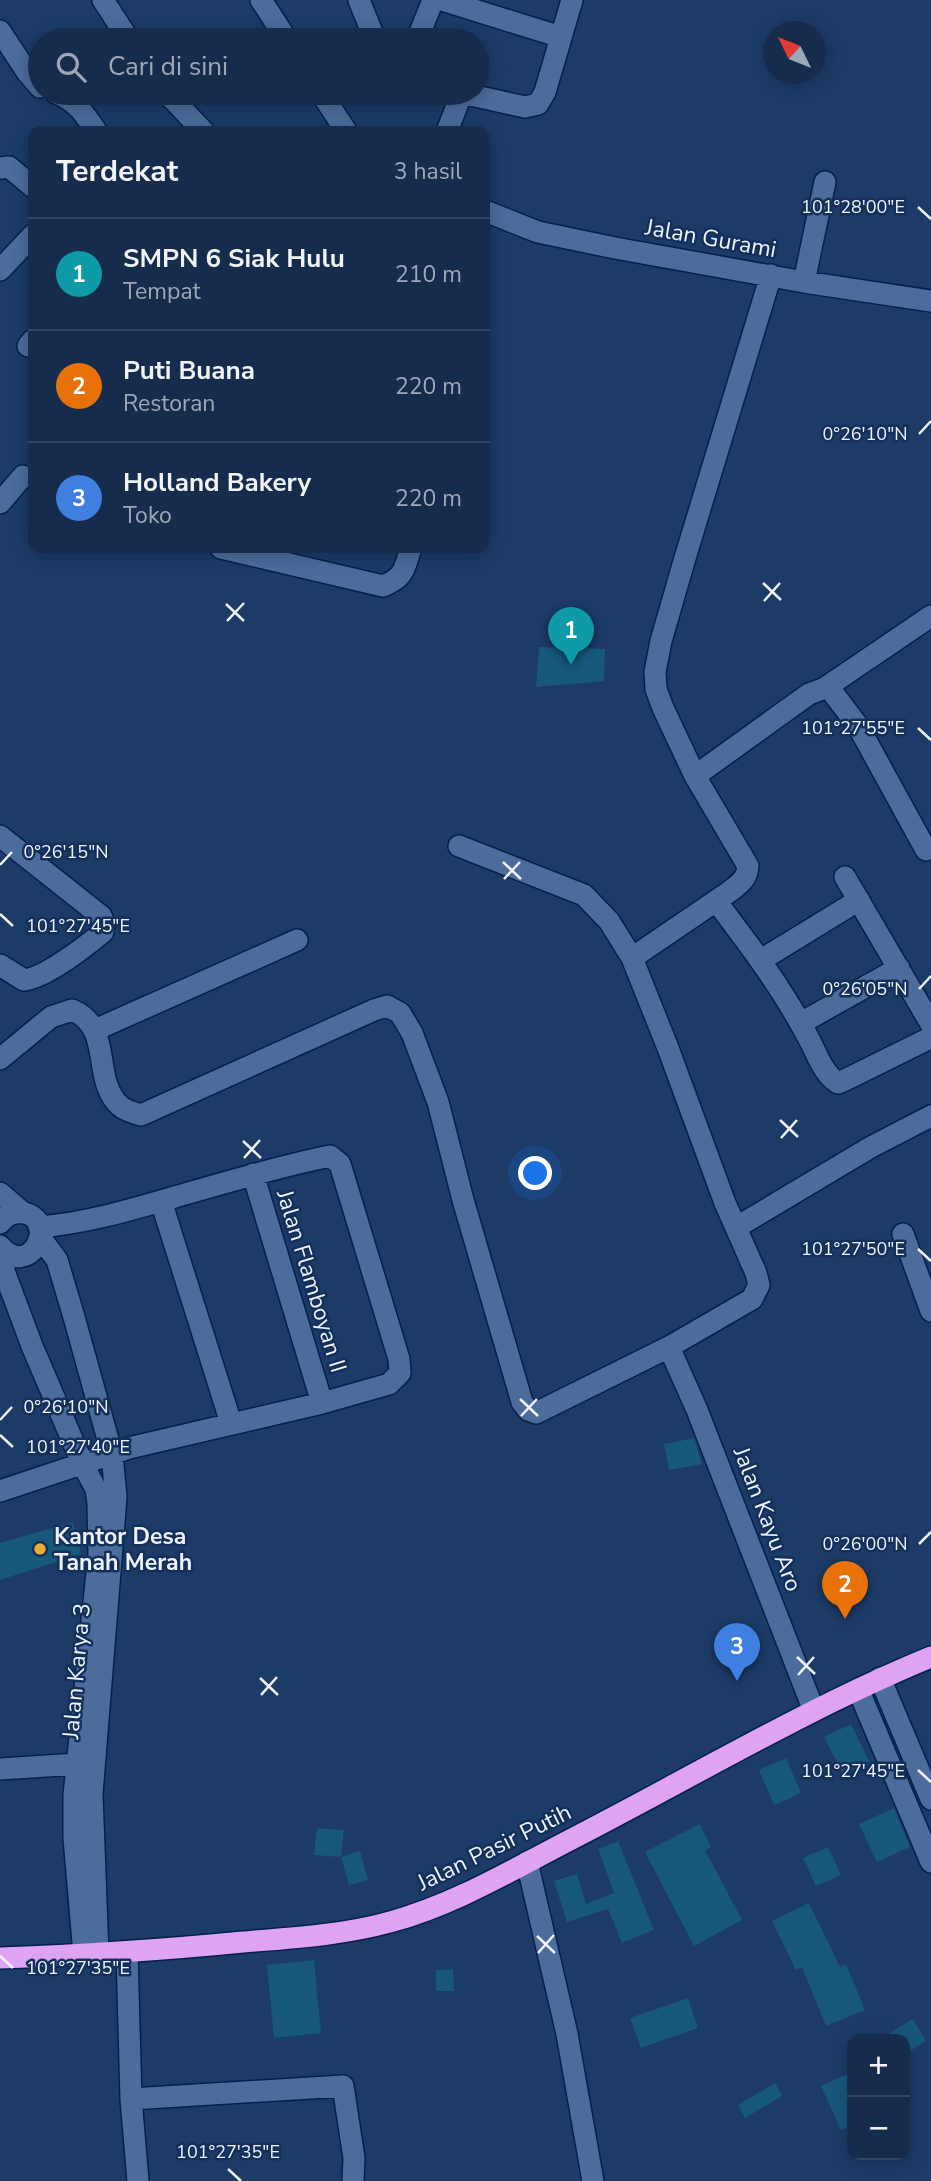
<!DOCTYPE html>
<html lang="id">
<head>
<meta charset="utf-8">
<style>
  body { margin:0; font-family:"Nunito Sans",sans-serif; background:#223857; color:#f1f3f6 }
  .controls { position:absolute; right:21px; bottom:21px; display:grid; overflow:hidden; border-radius:14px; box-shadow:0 4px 18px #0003 }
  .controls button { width:63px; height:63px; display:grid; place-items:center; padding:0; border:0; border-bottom:2px solid #344865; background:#152c4d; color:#f1f3f6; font:35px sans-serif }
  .compass { position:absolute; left:763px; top:21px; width:63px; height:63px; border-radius:50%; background:#152c4d; box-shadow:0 4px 18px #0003; rotate:313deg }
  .you { position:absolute; left:536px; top:1174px; width:24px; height:24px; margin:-18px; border:5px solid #fff; border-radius:50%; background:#1a73e8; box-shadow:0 0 0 10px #1a73e833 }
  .badge { display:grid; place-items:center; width:46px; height:46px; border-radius:50%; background:#8abfa5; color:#fff; font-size:23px; font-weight:700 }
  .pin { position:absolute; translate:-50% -58px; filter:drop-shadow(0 2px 4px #0008) }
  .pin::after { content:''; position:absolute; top:37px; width:24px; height:21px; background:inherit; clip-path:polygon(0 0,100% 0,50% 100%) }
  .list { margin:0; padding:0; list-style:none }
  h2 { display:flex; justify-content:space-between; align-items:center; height:91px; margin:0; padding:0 28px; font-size:30px }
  h2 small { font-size:23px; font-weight:400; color:#9da7b6 }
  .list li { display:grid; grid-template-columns:46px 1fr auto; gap:21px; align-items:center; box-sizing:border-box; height:112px; padding:0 28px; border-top:2px solid #344865 }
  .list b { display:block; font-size:26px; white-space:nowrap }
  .list p { margin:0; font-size:23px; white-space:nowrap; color:#9da7b6 }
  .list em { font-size:23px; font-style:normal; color:#9da7b6 }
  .icon { flex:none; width:38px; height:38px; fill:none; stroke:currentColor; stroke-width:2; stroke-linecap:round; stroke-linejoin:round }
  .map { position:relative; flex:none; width:931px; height:2181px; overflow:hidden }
  .search { position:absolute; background:#152c4d; box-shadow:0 4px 18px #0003; left:28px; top:28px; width:462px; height:77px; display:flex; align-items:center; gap:18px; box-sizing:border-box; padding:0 24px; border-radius:38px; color:#9da7b6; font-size:26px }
  .panel { position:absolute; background:#152c4d; box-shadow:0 4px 18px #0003; left:28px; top:126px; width:462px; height:427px; border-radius:14px }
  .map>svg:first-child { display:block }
</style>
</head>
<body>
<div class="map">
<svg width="931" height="2181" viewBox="0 0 931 2181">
  <rect width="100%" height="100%" fill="#1c3b67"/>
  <path fill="#18587b" d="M539,647l66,2 -1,32 -68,6z
    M694,1438l8,26 -33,6 -5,-26z
    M73,1522l8,32 -81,26v-37z
    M851,1724l18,37 -26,13 -19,-37z
    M786,1758l15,35 -27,12 -15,-35z
    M894,1808l16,39 -33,15 -18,-38z
    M700,1824l11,23 -6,3 37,70 -48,26 -49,-94z
    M317,1828l27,2 -3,27 -27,-2z
    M618,1841l36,89 -32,13 -14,-34 -41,13 -13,-41 23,-7 9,30 28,-11 -16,-44z
    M828,1847l13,28 -25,11 -13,-28z
    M360,1851l8,29 -19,5 -8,-28z
    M809,1903l31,64 6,-3 19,46 -39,16 -24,-59 -6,3 -24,-49z
    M314,1960l7,73 -47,5 -7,-73z
    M453,1969l1,22h-18v-21z
    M688,1998l10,30 -57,20 -11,-30z
    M913,2019l13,22 -21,13v-15h-25z
    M852,2072v53l-11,5 -20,-44z
    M775,2083l7,13 -37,22 -7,-13z"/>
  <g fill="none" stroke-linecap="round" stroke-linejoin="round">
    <defs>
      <path id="minor" d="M103,0l26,40
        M261,0l26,40
        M359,0l16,40
        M442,0l119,37
        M0,31l27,41 13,15
        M417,40l16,-40
        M56,93c19,7 29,21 40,38
        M167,93l36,38
        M321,93l25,38
        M462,93l63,14 13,-3 7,-12 27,-92
        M447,131l15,-38h-3
        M0,168l9,-1 24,20
        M485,211l53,21 77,16 189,34 127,19
        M0,270l33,-35
        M804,282l21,-100
        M28,346l5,-6
        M0,503l23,-27
        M221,548l162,38c22,-9 21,-17 28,-38
        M825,688l106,-72
        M695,776l114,-82 16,-6 5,1 28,37 68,124
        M0,836l101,80 3,7 -1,9c-17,14 -58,46 -79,48l-24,-15
        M459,846l125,49 25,26 23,37
        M845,877l86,147
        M716,901c35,46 69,91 95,142 7,14 13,31 27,40l7,-3 85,-42
        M761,960l98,-60
        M801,1023l98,-55
        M95,1030l202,-90
        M0,1059l51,-42 21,-7c42,17 19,70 48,96 6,5 14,7 21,9l233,-105 13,-4 13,7 12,20 26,69 25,98 59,202 6,8 8,3 133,-66 83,-48 7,-14 -3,-12 -31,-70 -57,-155 -36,-90 97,-66c10,-8 18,-12 19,-26l-53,-90 -32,-68 -7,-19 -1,-17 6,-31 24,-83 86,-283
        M253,1174l69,229
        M0,1193l23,20
        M161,1201l70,222
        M0,1223c6,-8 14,-12 25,-10 35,10 3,67 -25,33
        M737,1227l134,-80 60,-31
        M903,1234l28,77
        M40,1237l17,23 17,57 38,137 4,43 -24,297 6,160
        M4,1251v20l28,75 51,119 13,24 2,14 1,50 -25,242v43l10,116
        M669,1347l28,63 117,301
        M0,1491l129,-43 193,-45 67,-19 11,-11 -1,-14 -59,-195 -10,-8c-49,10 -97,24 -145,38 -48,14 -96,29 -146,33
        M880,1678l51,121
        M858,1689l73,173
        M0,1769l77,-5
        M527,1862l40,172 26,147
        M127,1953l4,146 7,82
        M131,2099l212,-13 11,72 -1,23"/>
      <path id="highway" d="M0,1958c81,-3 162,-8 243,-16 49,-4 100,-7 147,-20 63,-17 120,-51 178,-81 121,-62 237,-132 363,-184"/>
    </defs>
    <use href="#minor" stroke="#03204a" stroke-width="24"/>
    <use href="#highway" stroke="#03204a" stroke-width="24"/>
    <use href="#minor" stroke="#4c6c9c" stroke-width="21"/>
    <use href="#highway" stroke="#dfa3f3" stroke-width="21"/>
  </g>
  <path fill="none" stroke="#f0f4fa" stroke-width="2.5" d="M918,207l13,12M919,434l12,-13M763,583l18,17M764,601l16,-18M226,604l18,17M227,621l17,-18M918,728l13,12M503,862l18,17M0,865l12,-13M504,879l16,-17M0,914l13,12M919,989l12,-13M780,1120l18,17M781,1138l16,-18M243,1141l18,17M244,1158l16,-18M918,1249l13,12M520,1399l18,17M521,1416l16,-17M0,1420l12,-13M0,1435l13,12M919,1544l12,-12M797,1657l18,17M798,1675l16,-18M260,1678l18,17M261,1695l16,-18M918,1770l13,12M537,1936l18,17M538,1953l16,-18M0,1956l13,12M228,2169l13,12"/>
  <circle fill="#eaaa38" stroke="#12305b" stroke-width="2.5" cx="40" cy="1549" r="7"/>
  <g text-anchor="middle" stroke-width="5" stroke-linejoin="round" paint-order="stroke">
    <g font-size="23" fill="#f0f4fa" stroke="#12305b">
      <text transform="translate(711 238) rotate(10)" y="8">Jalan Gurami</text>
      <text transform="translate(312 1281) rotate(73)" y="8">Jalan Flamboyan II</text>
      <text transform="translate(768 1519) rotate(69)" y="8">Jalan Kayu Aro</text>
      <text transform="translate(76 1671) rotate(-85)" y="8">Jalan Karya 3</text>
      <text transform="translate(494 1847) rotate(-26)" y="8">Jalan Pasir Putih</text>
    </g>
    <g font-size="23" font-weight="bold" fill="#f0f4fa" stroke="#12305b" text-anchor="start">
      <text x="54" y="1544">Kantor Desa<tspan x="54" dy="26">Tanah Merah</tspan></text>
    </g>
  </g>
  <g font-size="18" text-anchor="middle" fill="#f0f4fa" stroke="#12305b" stroke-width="5" stroke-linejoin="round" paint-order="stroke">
    <text x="853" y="213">101°28'00"E</text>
    <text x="865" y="440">0°26'10"N</text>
    <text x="853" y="734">101°27'55"E</text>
    <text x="66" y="858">0°26'15"N</text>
    <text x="78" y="932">101°27'45"E</text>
    <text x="865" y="995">0°26'05"N</text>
    <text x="853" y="1255">101°27'50"E</text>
    <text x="66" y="1413">0°26'10"N</text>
    <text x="78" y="1453">101°27'40"E</text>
    <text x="865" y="1550">0°26'00"N</text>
    <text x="853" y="1777">101°27'45"E</text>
    <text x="78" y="1974">101°27'35"E</text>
    <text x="228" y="2158">101°27'35"E</text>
  </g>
</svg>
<div class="controls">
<button>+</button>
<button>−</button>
</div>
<svg class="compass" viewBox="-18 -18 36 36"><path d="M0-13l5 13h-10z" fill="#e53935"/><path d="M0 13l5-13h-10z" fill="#9da7b6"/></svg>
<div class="you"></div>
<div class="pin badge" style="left:571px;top:665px;background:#0f9aa8">1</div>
<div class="pin badge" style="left:845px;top:1619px;background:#e8710a">2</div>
<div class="pin badge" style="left:737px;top:1681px;background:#3f7fe0">3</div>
<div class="search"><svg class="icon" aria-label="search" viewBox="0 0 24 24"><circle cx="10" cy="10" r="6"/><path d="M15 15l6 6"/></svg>Cari di sini</div>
<section class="panel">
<h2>Terdekat<small>3 hasil</small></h2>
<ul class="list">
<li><span class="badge" style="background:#0f9aa8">1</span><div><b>SMPN 6 Siak Hulu</b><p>Tempat</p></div><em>210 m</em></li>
<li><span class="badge" style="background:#e8710a">2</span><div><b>Puti Buana</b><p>Restoran</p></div><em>220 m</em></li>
<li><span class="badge" style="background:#3f7fe0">3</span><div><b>Holland Bakery</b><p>Toko</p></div><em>220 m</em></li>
</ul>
</section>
</div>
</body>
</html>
